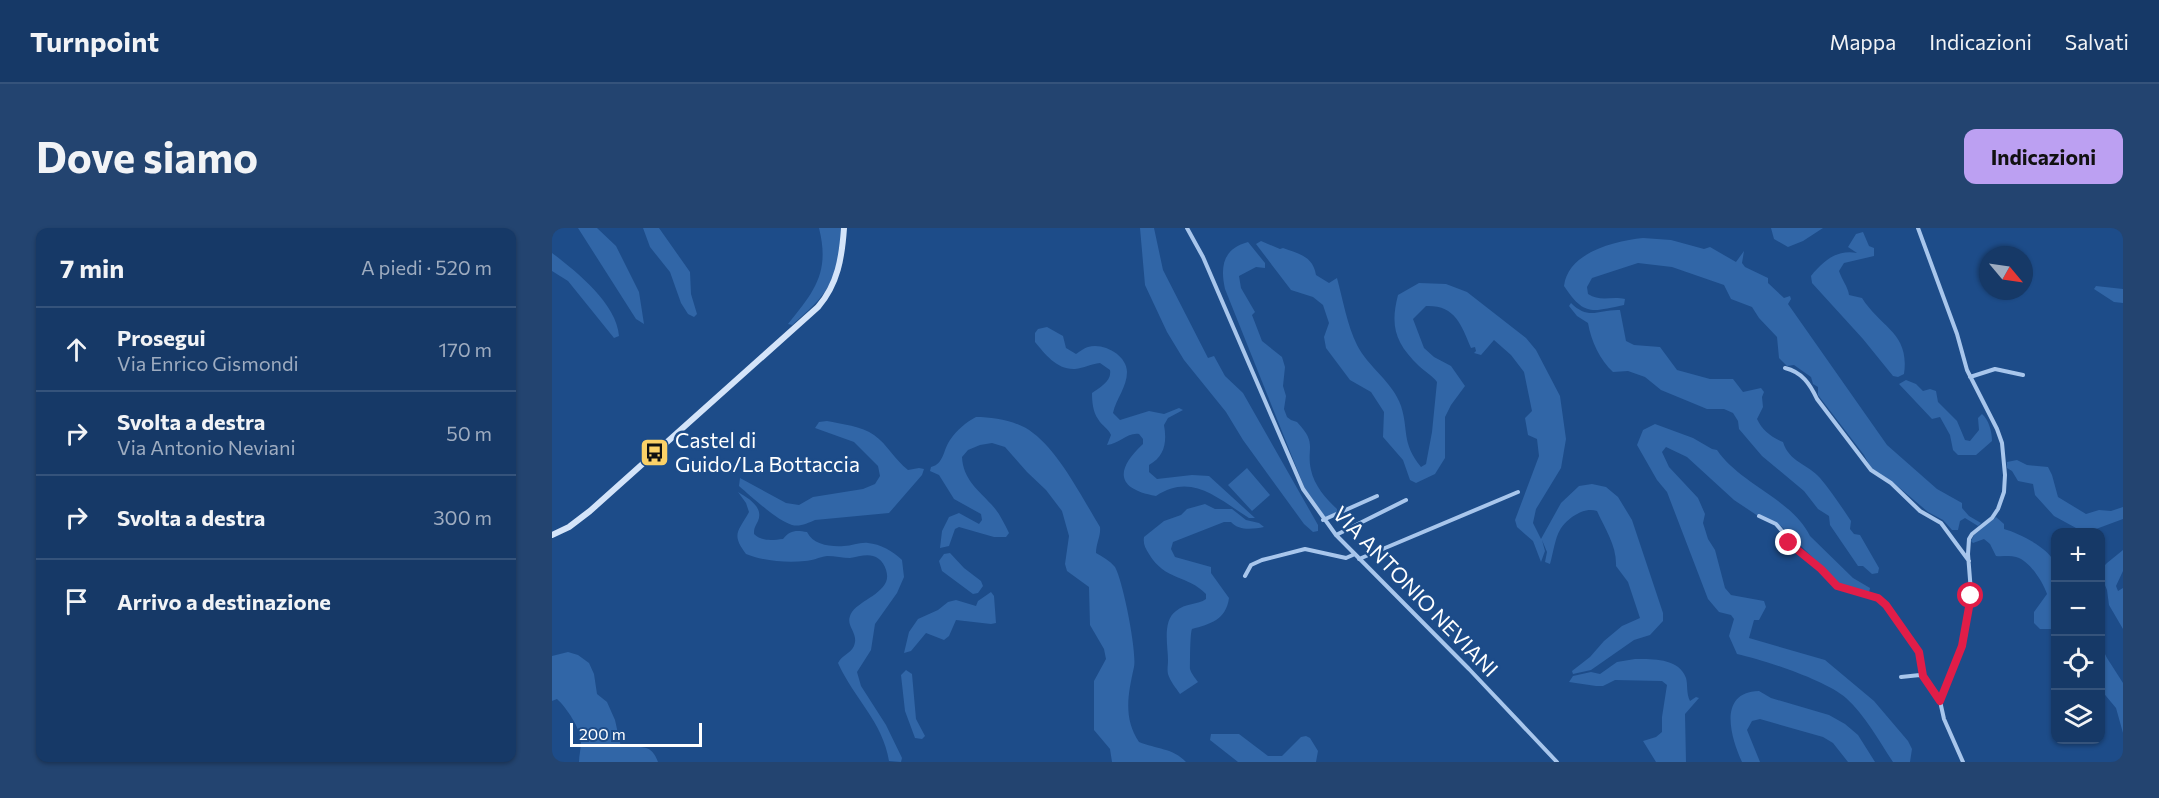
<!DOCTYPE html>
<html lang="it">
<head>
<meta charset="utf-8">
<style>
  body { margin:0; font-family:Commissioner,sans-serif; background:#234470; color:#f1f3f6 }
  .controls { position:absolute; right:18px; bottom:18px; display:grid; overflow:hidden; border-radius:12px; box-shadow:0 2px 4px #0004 }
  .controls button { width:54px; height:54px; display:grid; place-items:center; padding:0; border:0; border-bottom:2px solid #35537b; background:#163967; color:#f1f3f6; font:30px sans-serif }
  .compass { position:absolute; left:1427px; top:18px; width:54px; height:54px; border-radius:50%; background:#163967; box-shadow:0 2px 4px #0004; rotate:119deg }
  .scale { position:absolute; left:18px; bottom:15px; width:132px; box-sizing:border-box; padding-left:6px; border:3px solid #fff; border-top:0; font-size:16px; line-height:21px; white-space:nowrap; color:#fff; -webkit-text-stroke:4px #1d4c89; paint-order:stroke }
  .stop { position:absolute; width:18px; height:18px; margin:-14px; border:4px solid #e11d48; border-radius:50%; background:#fff }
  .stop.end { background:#e11d48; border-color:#fff; box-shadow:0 2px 6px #0008 }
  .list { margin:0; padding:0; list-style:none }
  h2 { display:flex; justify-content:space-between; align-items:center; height:78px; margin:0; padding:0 24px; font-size:26px }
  h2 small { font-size:20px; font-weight:400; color:#9eacc0 }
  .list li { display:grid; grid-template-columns:39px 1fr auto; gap:18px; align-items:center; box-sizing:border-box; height:84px; padding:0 24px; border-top:2px solid #35537b }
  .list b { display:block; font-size:22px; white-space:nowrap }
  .list p { margin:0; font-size:20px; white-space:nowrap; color:#9eacc0 }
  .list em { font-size:20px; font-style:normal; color:#9eacc0 }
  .icon { flex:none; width:33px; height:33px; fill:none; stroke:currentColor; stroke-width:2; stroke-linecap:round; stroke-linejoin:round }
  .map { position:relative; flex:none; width:1571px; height:534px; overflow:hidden; border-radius:12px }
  header { display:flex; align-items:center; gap:36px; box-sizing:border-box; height:84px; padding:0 30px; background:#163967; border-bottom:2px solid #35537b }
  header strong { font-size:28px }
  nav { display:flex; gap:33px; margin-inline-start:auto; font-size:21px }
  .intro { display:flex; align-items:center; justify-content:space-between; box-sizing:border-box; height:144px; padding:0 36px }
  h1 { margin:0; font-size:42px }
  .button { padding:15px 27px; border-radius:12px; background:#bca0f2; color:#111; font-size:21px; font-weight:700 }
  main { display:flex; gap:36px; padding:0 36px }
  aside { flex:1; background:#163967; border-radius:12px; box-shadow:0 2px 4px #0004 }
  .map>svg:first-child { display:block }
</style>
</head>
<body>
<header>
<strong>Turnpoint</strong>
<nav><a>Mappa</a><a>Indicazioni</a><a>Salvati</a></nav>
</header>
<div class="intro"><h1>Dove siamo</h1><a class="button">Indicazioni</a></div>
<main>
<aside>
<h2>7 min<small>A piedi · 520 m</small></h2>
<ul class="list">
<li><svg class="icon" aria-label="ahead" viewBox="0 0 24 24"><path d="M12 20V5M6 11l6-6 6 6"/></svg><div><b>Prosegui</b><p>Via Enrico Gismondi</p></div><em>170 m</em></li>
<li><svg class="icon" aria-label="right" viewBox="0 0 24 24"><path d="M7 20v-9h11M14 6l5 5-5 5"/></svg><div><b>Svolta a destra</b><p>Via Antonio Neviani</p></div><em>50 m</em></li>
<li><svg class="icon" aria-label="right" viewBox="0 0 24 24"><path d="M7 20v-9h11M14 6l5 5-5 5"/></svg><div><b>Svolta a destra</b></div><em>300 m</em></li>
<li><svg class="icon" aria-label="arrive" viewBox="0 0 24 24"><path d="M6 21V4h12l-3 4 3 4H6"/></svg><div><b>Arrivo a destinazione</b></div></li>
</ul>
</aside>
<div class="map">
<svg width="1571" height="534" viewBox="0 0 1571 534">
  <rect width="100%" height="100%" fill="#1d4c89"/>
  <path fill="#3166a7" d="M26,0h19l19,18 23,46 5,32 -8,-5z
    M91,0h16l31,44 1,22 6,20 -3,3 -6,-3 -7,-11 -11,-31 -20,-25z
    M267,0h22c-1,51 -12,65 -49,97l-4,-1c27,-33 42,-52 31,-96z
    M588,0h14l9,42 45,88 6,-2 11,20 18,17 75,132v6l-5,1 -9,-8 -61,-84 -17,-28 -42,-52 -17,-28 -22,-47z
    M1219,0h52l-20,13 -15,6 -14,-8z
    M1311,4l6,14 5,2v8l-30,7 -5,8c3,9 9,16 10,24l13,3c19,30 48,35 42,76l-6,3 -5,-1 -30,-37 -51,-56 -1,-7c12,-15 26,-27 46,-23l-9,-6 8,-13z
    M1091,10l28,2 33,9 6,-2 26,15 8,-11 -2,12 3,4 23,11v5l16,15 6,-2 1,3 -3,5 99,141 50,44 25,14v5l7,8 12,7 -3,3 -13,-8 -5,3 -2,9h-6l-9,-10 -15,-8 -33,-28 -24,-16 -7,-13 -46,-60v-8l-5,-3 -2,-7 -17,-12 -7,1 -8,-8 -2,-21 -18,-19 -7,-11 -21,-8 -7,-14 -52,-18 -34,-4 -46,15 -5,9 1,7c12,8 23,2 37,5l-1,6c-33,7 -40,11 -60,-19 4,-34 51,-45 79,-48z
    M709,13l19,8 3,-1c16,6 30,8 33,27l13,8 8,-5c6,22 10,47 20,67 11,22 36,37 44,61 8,25 0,36 20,61l5,-3 6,-32 5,-50c-5,-7 -12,-10 -18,-16 -24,-23 -29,-40 -21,-71l21,-12 27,1 21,8 59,46 10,12 24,46 6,43 -5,29 -25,41 -3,14 8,16 20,-36 18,-17 13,-2 14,3 12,10 14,23 31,93v8l-13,14 -16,5 -43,30 -18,4 -1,-3 18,-14 14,-16 18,-15 18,-8 -12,-36 -12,-16c1,-20 -11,-37 -19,-55 -13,-5 -31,8 -37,19 -5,8 -7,24 -10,34l-5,-2 2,-10 -5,-12 3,11 -4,11 -8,-21 -16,-14 -2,-7 24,-64 -2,-17 -9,-4 -3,-17 7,-7 -8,-39 -13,-17 -17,-15 -13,15 -7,-2 2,-2 -1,-4 -4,1c-10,-24 -16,-43 -45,-42l-13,13 11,29 10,9 17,9 14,20 -14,19 -6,12v41l-10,16 -19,9 -6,-3 -7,-20 -20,-23 1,-25 -13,-20 -21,-12 -24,-32 -2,-11 5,-14 -6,-18 -10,-8 -22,-7 -35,-46z
    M696,14l17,21v5l-9,-1 -17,9 2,12 14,24 -3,3 10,26 20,16 3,10 -2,19 3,10 -2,13 3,8 4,3 6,2c21,22 9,25 14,48 3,15 15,29 26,39v3l-11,6 -21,-29 -80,-200c-5,-23 -2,-40 23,-47z
    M0,25c24,18 65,51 67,83l-5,2 -46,-57 -16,-10z
    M1544,58l27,3v14l-9,-1 -20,-13z
    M1019,75c18,18 28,6 49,7l6,31 8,4 26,2 17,23 33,9h23l10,13 18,-4 3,4 -2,5 1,10 -6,12c5,11 14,18 26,23 6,20 25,22 37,36 11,13 21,28 31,43l-1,8 4,5 6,1 19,33 -1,5 -6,1 -9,-8h-5l-28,-41 -1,-9 -11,-7 -14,-18 -42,-35 -23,-27 -1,-8 -5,-8 -9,-4h-17l-46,-19 -16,-13 -17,-6 -15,1c-13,-12 -22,-31 -25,-49l-11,-7 -8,-10z
    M495,99l16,9 3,12 10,6c3,-2 8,-6 12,-7 15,-5 39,8 39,25 0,15 -11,27 -14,41l7,7 29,-9 15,3 15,-6 4,2 -15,8 -4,7c3,17 1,31 -15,40v7l8,7 35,-4 17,1 46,42h-6c-31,-19 -57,-46 -93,-22 -40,-7 -41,-26 -13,-52v-5l-4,-5c-11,-2 -20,10 -32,11l4,-10c-3,-7 -9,-9 -13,-16 -5,-7 -6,-17 -6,-26 8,-6 20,-12 18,-23l-10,-7c-9,1 -16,5 -25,6 -18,1 -30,-15 -40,-27v-9l3,-4z
    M1354,152l10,4 7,7 7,-2 6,2 2,11 19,19 8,19 5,1 9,-11 -1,-12 4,-4c7,6 10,18 10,27l-16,14h-18l-5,-5 -3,-15 -10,-18 -8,2 -33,-35z
    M424,189c19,0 42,4 57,16 26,19 50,66 67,94 1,9 -4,16 -4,26 7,4 14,8 19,14 8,14 22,85 19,100 -6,27 -11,51 5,75 17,7 34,6 47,20h-74l-2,-13 -16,-19v-49l12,-22 -2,-10 -14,-24 -1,-38 -22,-16 -2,-7 4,-28 -7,-25 -16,-21 -19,-18 -22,-25 -13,-4 -12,2 -12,5 -6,7c1,22 16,33 29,47 8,8 13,19 18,29l-3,4h-12l-35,-10 -4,2 -6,17 -9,2 2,-17 7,-14 10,-4 20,11 3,-4 -1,-6 -27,-15 -15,-24 -9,-4 1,-4c13,-3 12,-17 19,-27 8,-11 15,-17 26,-23z
    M275,193c14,3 35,5 47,14 13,9 21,25 34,35l11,-2 5,1 -2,6 -33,38 -74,7c-7,3 -15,7 -23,5 -16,-5 -40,-28 -53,-39l1,-8 46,25 13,2 14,-8 50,-8 12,-5 5,-8 -2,-10 -24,-24 -39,-14 4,-6z
    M1103,196l38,14 19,11 5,1c23,34 75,49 93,86l43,42 17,10 -1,5 -28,-7 -60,-60 -17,-6 -30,-20 -47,-43 -21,-10 -4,5 7,15 29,31 7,16 -2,9 5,16 7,11 10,38 6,7 33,6 2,6 -7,13h-5l-5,18 76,22 49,41 34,40 4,8 -2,13h-17c-14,-21 -28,-47 -47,-64 -21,-18 -82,-38 -109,-44l-8,-18 5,-17 -3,-4 -12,-3 -11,-13 -41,-107 -10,-12 -20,-35 6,-15z
    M1465,232l10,5 21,2 4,8 6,22 28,17 13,-4 12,1 12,-4v12l-27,10 -20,-1 -22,-12 -19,-21 -2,-11 -15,-3 -6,-10 -5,-3v-6z
    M695,240l23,27 -18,16 -24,-26z
    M186,264c10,6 26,15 20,29 -3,6 -4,7 -4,13 8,8 19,6 29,5 7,-9 13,-9 24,-7 6,13 24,15 37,14 8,0 16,-4 24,-3 12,1 25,8 34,17l2,17 -7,16 -22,31 -4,26 -14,22 4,14 25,39 16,33 -1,4 -12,-1c-6,-39 -36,-64 -51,-98 4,-8 12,-9 16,-17 5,-13 -8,-19 -4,-30 4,-13 29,-19 36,-34 4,-9 -3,-24 -13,-26 -7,-2 -16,1 -23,2 -7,0 -15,-2 -23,-2 -8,1 -15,5 -22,5 -18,2 -42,0 -59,-7 -15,-20 -8,-22 3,-42l-3,-9z
    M653,276l10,5h17l14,11 13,3 5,4c-11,2 -25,4 -33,-5h-7l-51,20 -2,7 4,8 36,10v6l18,25c-3,22 -19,26 -37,31 -2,3 -2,35 -2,40 1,4 5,9 8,13l-18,12c-4,-6 -10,-13 -12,-20 -1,-5 0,-8 0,-14 0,-14 -6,-39 8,-49 9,-8 22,-6 30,-12v-5c-18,-19 -41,-13 -57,-40 -4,-6 -6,-10 -5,-17l20,-16 17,-6 6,-6z
    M1444,289l8,7v5c15,4 47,20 51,35 4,10 0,32 0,44l-3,3 3,2v16h-15l-6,-6v-11l13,-18c-4,-12 -18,-34 -31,-37 -7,-2 -14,0 -20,-1l-6,-12 -6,-5 -11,4 -2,-2 3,-6z
    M1571,322v21l-7,15 2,5 5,-3v41l-14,-24 -2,-15 -7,-17 1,-4 6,-6z
    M398,325l14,15 17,13 2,5 -5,7 -5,1 -31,-23 -3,-10 5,-7z
    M439,364l3,4 2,27 -5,1 -35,-4 -7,16 -5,4 -18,-7 -15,18 -7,2 5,-21 9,-13 20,-9 10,-8 8,-2 20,6 2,-5z
    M1548,416l7,14 16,25v50l-7,-25 -15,-18z
    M16,424l10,3 11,8 5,11 3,20 10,8 8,18 6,27c19,1 30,-5 37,15h-79c0,-7 2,-13 2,-20 0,-13 -15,-35 -24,-43l-5,2v-45z
    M1083,431c17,0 44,-1 51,19 2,7 0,15 4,23l6,-4 3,1 -14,16 1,48h-30l-13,-21 13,-4 6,-5v-15l5,-32 -5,-4 -47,-1 -12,6h-7l-27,-4 4,-6 18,-4 9,2 17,-12z
    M354,442l6,4 4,45 9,17 -3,3 -7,-1 -10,-27 -4,-36z
    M1207,463l12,7 58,17 16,9 13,11 17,27h-27l-15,-19 -10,-6 -63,-18 -8,2 -5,9 13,32h-18c-12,-26 -24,-70 17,-71z
    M659,506h28l29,22h14l19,-19 5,-1 4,2 8,13 -2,11h-78l-28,-22z"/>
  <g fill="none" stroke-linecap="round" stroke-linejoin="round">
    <path stroke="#a8c6ec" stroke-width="4" d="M635,0l16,29 100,232 33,46 133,134 88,93
      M1366,0l39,106 10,36 30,59 5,14 3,32 -1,17 -6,17 -6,9 -20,16 -3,5 -1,15 3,38 -6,45 -25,64
      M1233,140c17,4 25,16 32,31l54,71 20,13 29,28 21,12 28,38
      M1418,149l25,-8 28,6
      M1207,288l17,8 6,7 7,12 32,26 16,17 41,12 8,7 33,47 4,24
      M771,292l54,-24
      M784,307l70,-35
      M807,331l159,-67
      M693,348l6,-11 11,-5 43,-11 41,9 9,-4
      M1349,449l19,-2 8,6 12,20 4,18 19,43"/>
    <path stroke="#d4e4f9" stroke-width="6" d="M0,307l17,-8 21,-16 228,-204c20,-23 24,-50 26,-79"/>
  </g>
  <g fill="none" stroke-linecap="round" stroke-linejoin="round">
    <path stroke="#e11d48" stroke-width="8" d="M1237,315l32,26 16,17 41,12 8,7 33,47 4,24 17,25 22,-55 9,-50"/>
  </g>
  <defs>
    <symbol id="bus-square" viewBox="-11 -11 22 22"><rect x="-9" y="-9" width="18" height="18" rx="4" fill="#fbd167" stroke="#1d4c89"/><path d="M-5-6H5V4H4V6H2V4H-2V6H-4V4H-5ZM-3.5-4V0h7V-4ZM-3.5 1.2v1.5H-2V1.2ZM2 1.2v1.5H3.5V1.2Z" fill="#111"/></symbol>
  </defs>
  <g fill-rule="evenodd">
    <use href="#bus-square" x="86" y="208" width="33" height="33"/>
  </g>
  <g text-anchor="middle" stroke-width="5" stroke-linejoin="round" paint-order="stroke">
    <g font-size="21" fill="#fff" stroke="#1d4c89" text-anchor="start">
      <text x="123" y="220">Castel di<tspan x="123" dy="24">Guido/La Bottaccia</tspan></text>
    </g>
    <g font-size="21" fill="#fff" stroke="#1d4c89">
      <text transform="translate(863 364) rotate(46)" y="7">VIA ANTONIO NEVIANI</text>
    </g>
  </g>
</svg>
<div class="controls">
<button>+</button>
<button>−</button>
<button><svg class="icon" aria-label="locate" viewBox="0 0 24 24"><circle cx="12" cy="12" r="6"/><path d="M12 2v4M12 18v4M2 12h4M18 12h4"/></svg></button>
<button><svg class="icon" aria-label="layers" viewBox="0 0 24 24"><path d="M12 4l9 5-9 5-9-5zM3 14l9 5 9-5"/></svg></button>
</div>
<svg class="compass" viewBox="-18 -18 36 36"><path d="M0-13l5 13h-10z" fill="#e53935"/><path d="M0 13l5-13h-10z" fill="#9eacc0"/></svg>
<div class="scale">200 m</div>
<div class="stop" style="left:1419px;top:368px"></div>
<div class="stop end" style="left:1237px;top:315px"></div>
</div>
</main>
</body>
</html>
